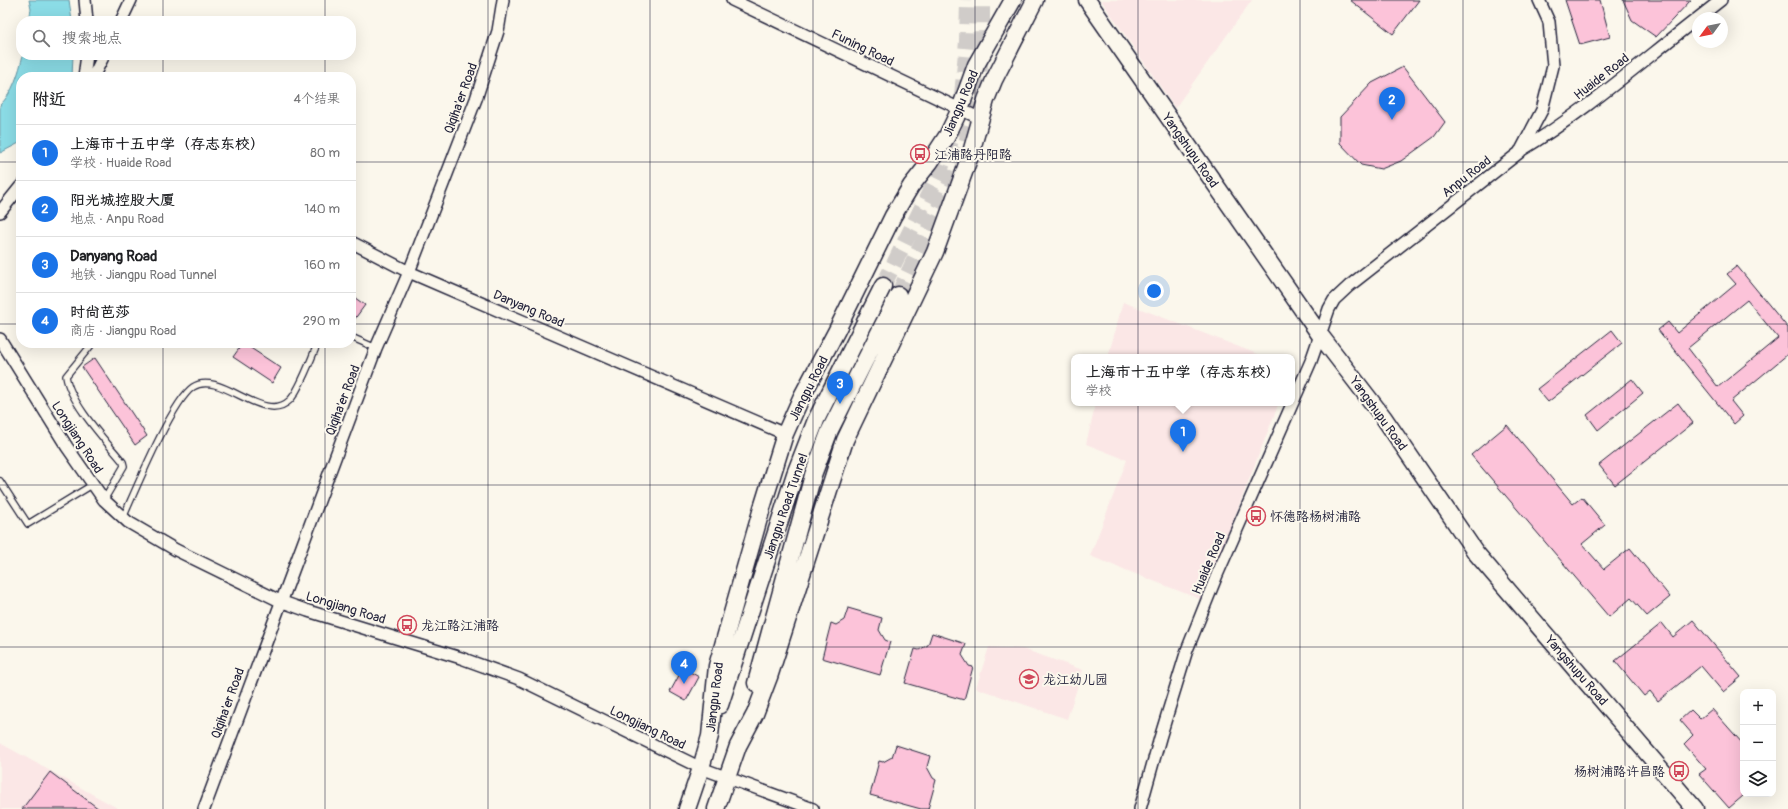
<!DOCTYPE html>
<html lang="zh">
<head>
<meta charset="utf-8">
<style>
  body { margin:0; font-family:Pangolin,"LXGW WenKai TC",sans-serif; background:#f6f6f6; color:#202124 }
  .controls { position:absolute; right:12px; bottom:12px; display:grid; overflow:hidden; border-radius:8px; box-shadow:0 4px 16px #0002 }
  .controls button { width:36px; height:36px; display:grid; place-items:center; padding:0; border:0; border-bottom:1px solid #e0e0e0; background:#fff; color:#202124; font:20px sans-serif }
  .compass { position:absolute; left:1692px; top:12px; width:36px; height:36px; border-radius:50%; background:#fff; box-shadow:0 4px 16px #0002; rotate:237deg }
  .you { position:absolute; left:1154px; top:291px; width:14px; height:14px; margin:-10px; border:3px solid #fff; border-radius:50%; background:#1a73e8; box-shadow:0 0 0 6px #1a73e833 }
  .badge { display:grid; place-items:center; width:26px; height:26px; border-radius:50%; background:#1a73e8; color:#fff; font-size:13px; font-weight:700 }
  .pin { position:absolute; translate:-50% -33px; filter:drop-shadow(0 1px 2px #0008) }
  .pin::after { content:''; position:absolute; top:21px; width:14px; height:12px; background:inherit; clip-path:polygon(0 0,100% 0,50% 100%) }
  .popup { position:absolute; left:1071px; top:354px; width:224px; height:52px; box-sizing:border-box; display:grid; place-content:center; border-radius:8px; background:#fff; filter:drop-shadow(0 1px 3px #0005); font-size:13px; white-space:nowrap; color:#757577 }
  .popup b { font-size:15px; color:#202124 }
  .popup::after { content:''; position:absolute; left:50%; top:100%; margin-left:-8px; border:8px solid transparent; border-top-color:#fff }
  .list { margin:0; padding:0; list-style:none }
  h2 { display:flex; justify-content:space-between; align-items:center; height:52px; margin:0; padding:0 16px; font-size:17px }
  h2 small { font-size:13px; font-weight:400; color:#757577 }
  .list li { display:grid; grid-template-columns:26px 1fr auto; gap:12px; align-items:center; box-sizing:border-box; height:56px; padding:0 16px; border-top:1px solid #e0e0e0 }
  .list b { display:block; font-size:15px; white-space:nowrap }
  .list p { margin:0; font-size:13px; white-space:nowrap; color:#757577 }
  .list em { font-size:13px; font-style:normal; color:#757577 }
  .icon { flex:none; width:22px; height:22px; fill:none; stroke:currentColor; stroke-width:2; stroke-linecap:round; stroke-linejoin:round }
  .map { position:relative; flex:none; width:1788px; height:809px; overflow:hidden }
  .search { position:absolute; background:#fff; box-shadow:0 4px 16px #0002; left:16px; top:16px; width:340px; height:44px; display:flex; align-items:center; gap:10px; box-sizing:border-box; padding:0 14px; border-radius:16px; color:#757577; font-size:15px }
  .panel { position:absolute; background:#fff; box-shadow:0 4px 16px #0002; left:16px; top:72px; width:340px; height:276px; border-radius:16px }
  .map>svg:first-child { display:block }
</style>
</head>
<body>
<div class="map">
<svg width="1788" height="809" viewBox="0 0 1788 809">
  <rect width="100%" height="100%" fill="#fbf7ec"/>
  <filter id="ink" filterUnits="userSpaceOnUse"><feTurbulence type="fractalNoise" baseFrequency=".025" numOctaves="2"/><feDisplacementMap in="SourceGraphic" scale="8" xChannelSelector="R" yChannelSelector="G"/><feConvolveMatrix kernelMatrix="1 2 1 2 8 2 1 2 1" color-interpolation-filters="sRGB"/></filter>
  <g filter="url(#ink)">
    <path fill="#fbe7e6" d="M1101,0h151l-77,108z
      M1123,302l142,55h-157z
      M1096,403h183l-77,197 -112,-44 37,-96 -41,-16z
      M989,647l34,2 60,21 -16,49 -91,-31z
      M0,743l119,66h-119z"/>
    <path fill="#8bdce6" stroke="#6192a2" d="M29,0h40l3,21h-43l2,-12z
      M23,55h50l-1,22h-51v65l-21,11v-48c13,-12 19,-33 23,-50z"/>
    <path fill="#fcc3d9" stroke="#22223b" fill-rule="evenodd" d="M1350,0h69l-26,34z
      M1565,0h35l10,37 -30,8z
      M1623,0h68l-35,37 -24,-17z
      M1403,67l42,55 -11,15 -33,24 -20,8 -20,-4 -21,-22v-26l32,-34z
      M1737,266l51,62v26l-57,47 12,15 -9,8 -76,-94 10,-8 9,11 59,-49 -9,-10zM1747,300l31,38 -60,49 -30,-39z
      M351,295l14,10 -14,19z
      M1612,330l10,13 -74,59 -11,-13z
      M243,343l38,25 -9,15 -39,-26z
      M95,358l52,78 -12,9 -53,-78z
      M1632,379l11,14 -45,37 -11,-15z
      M1678,403l15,20 -78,62 -16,-20z
      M1507,425l66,79 9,-7 23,28 -23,19 22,25 26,-21 40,49 -23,19 -16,-18 -22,19 -138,-162z
      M848,608l34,10 -3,12 6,10 5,2 -10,33 -58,-17 9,-35 5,2 8,-5z
      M1693,620l48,57 -18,15 -22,-26 -43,35 -8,-10 -6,5 -29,-35 47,-38 11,14z
      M932,633l34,11 -4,11 7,11 4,1 -9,33 -59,-17 10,-34 4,1 9,-5z
      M683,668l16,9 -13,24 -16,-9z
      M1712,709l31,35v52l-14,12 -30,-34 7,-5 -22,-25 9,-9 -13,-15 11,-10 9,9z
      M896,745l34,11 -3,11 6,11 3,2 -8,29h-7l-51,-14 9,-34 4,1 9,-5z
      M50,772l49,37h-77z"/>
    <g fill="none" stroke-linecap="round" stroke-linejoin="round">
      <path stroke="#d0ccc9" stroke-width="16" stroke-dasharray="16 8" stroke-linecap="butt" d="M962,96l5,-55 1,-41
        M883,286l57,-115 15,-42
        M898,295l56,-120 13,-36 10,-38 5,-62v-39"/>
      <defs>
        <path id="lane" d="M351,337l25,11
          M93,343l-27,33c4,27 39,64 57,86l1,4 -20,34
          M0,481l28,43 64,-39
          M123,518c12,-27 49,-117 70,-131 27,-18 71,39 97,13 10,-10 21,-42 28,-57"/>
        <path id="street" d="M85,0l2,21
          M732,0l249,119
          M1698,18l23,-18
          M121,21l10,-21
          M84,77l3,-22
          M93,77l11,-22
          M1520,151c63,-38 120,-88 178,-133
          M0,212l21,-26
          M351,242l58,30 376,162
          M0,339l67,108 37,53 24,22 48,28 104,51 28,10 153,47 58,21 182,89 112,41
          M204,809l172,-461 33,-76 67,-173 22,-68 5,-31
          M1140,809l20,-71 27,-88 30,-75 94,-214 18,-52 5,-9 15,-14 171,-134 22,-42 11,-44 -4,-44 -10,-22"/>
        <path id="secondary" d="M1087,0l233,335 64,83 92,135 219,256
          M756,683l57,-208 17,-45 68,-135
          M720,705l75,-231 21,-54 67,-134
          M687,809l14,-41 9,-32 7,-70 45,-158 23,-74 16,-36 36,-68 56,-114 18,-30 19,-24 17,-26 13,-27 16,-44 37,-65
          M716,809l22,-63 17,-32 14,-37 76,-237 90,-188 35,-96 16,-56 8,-20 41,-80"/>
      </defs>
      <use href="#lane" stroke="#22223b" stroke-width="8"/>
      <use href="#street" stroke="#22223b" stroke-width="14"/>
      <use href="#secondary" stroke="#22223b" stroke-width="19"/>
      <use href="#lane" stroke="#fbf7ec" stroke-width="5.5"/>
      <use href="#street" stroke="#fbf7ec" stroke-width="11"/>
      <use href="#secondary" stroke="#fbf7ec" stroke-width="16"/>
    </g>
  </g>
  <path fill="none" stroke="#22223b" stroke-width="1" stroke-opacity="0.55" d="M163,0v21M325,0v21M488,0v809M650,0v809M813,0v809M975,0v809M1138,0v809M1300,0v809M1463,0v809M1625,0v809M163,55v22M325,55v22M0,162h21M351,162h1437M0,324h21M351,324h1437M163,343v466M325,343v466M0,485h1788M0,647h1788"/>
  <defs>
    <symbol id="bus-ring" viewBox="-11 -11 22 22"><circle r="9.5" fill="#fbf7ec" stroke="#d1495b" stroke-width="1.5"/><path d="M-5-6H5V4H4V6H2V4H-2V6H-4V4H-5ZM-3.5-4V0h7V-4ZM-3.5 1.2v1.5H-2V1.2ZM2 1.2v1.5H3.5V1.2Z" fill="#d1495b"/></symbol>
    <symbol id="school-ring" viewBox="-11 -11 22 22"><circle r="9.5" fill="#fbf7ec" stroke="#d1495b" stroke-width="1.5"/><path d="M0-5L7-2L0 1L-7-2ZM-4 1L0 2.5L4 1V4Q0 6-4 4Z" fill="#d1495b"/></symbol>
  </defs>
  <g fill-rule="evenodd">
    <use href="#bus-ring" x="909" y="143" width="22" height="22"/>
    <use href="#bus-ring" x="1245" y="505" width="22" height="22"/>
    <use href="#bus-ring" x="396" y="614" width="22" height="22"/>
    <use href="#school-ring" x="1018" y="668" width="22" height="22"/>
    <use href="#bus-ring" x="1668" y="760" width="22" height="22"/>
  </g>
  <g text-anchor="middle" stroke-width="4" stroke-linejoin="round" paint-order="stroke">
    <g font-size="13" fill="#22223b" stroke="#fbf7ec">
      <text transform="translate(863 47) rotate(26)" y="5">Funing Road</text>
      <text transform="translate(1601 76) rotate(-38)" y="5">Huaide Road</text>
      <text transform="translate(460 98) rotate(-70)" y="5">Qiqiha'er Road</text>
      <text transform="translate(960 103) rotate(-67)" y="5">Jiangpu Road</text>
      <text transform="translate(1191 150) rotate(55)" y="5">Yangshupu Road</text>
      <text transform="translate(1466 176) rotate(-38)" y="5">Anpu Road</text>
      <text transform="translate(529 308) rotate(23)" y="5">Danyang Road</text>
      <text transform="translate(808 388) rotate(-63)" y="5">Jiangpu Road</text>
      <text transform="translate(342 400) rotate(-69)" y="5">Qiqiha'er Road</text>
      <text transform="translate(1379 413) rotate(54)" y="5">Yangshupu Road</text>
      <text transform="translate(78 437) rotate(57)" y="5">Longjiang Road</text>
      <text transform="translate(785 506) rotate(-71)" y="5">Jiangpu Road Tunnel</text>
      <text transform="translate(1208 563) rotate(-67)" y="5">Huaide Road</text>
      <text transform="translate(346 607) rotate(17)" y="5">Longjiang Road</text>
      <text transform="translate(1577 670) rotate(49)" y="5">Yangshupu Road</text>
      <text transform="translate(714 697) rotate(-83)" y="5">Jiangpu Road</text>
      <text transform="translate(227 703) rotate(-70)" y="5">Qiqiha'er Road</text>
      <text transform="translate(648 727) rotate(26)" y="5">Longjiang Road</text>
    </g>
    <g font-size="13" fill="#22223b" stroke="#fbf7ec" text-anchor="start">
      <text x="934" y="159">江浦路丹阳路</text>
      <text x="1270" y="521">怀德路杨树浦路</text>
      <text x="421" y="630">龙江路江浦路</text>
      <text x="1043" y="684">龙江幼儿园</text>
      <text x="1665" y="776" text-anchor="end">杨树浦路许昌路</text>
    </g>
  </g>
</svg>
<div class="controls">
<button>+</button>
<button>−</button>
<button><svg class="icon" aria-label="layers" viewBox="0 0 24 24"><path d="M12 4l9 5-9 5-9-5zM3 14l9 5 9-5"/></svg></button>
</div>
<svg class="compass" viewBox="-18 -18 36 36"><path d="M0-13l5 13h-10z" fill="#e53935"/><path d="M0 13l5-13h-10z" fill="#757577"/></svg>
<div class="you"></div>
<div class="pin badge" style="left:1183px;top:452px">1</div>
<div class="popup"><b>上海市十五中学（存志东校）</b>学校</div>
<div class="pin badge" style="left:1392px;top:120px">2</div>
<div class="pin badge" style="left:840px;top:404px">3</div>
<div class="pin badge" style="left:684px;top:684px">4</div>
<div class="search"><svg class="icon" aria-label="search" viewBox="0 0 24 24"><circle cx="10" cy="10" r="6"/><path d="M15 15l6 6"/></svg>搜索地点</div>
<section class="panel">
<h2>附近<small>4个结果</small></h2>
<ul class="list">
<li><span class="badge">1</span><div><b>上海市十五中学（存志东校）</b><p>学校 · Huaide Road</p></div><em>80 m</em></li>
<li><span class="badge">2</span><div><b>阳光城控股大厦</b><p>地点 · Anpu Road</p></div><em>140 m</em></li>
<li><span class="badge">3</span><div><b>Danyang Road</b><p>地铁 · Jiangpu Road Tunnel</p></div><em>160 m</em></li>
<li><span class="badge">4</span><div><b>时尚芭莎</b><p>商店 · Jiangpu Road</p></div><em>290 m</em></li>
</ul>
</section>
</div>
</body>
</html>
